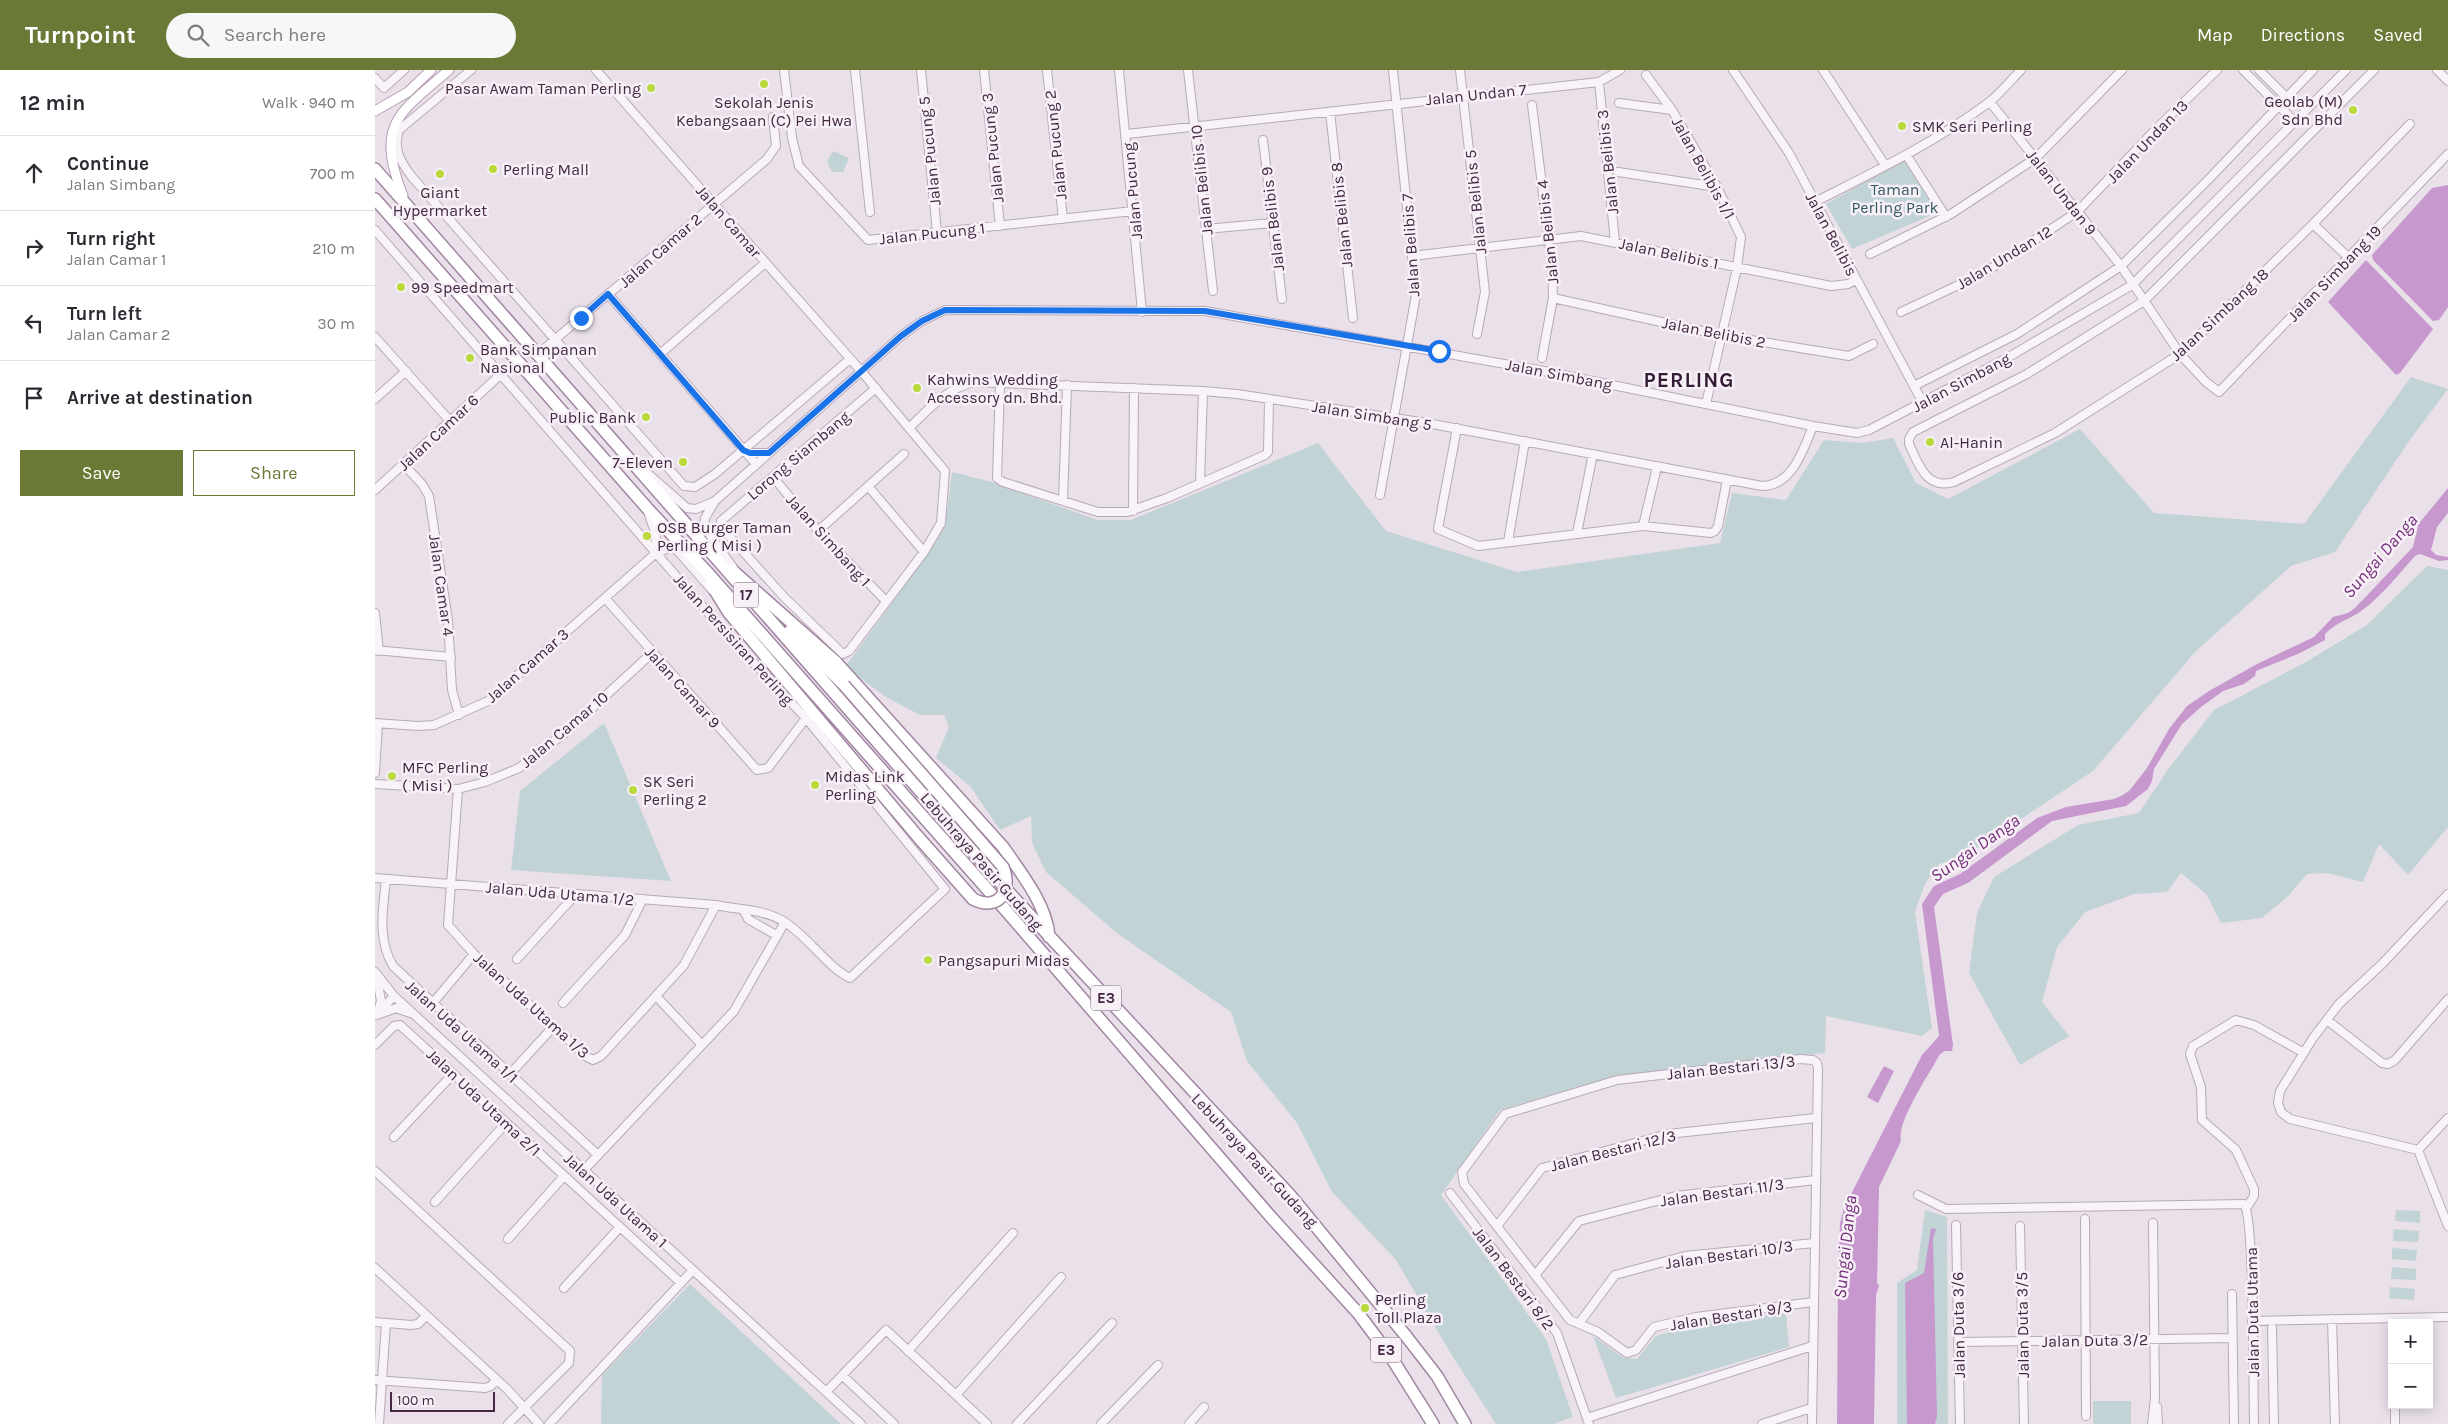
<!DOCTYPE html>
<html lang="en">
<head>
<meta charset="utf-8">
<style>
  body { margin:0; font-family:Karla,sans-serif; background:#f7f7f7; color:#2b2b33 }
  .controls { position:absolute; right:15px; bottom:15px; display:grid; overflow:hidden; border-radius:0px; box-shadow:0 2px 12px #0003 }
  .controls button { width:45px; height:45px; display:grid; place-items:center; padding:0; border:0; border-bottom:1px solid #e1e1e2; background:#fff; color:#2b2b33; font:25px sans-serif }
  .scale { position:absolute; left:15px; bottom:12px; width:105px; box-sizing:border-box; padding-left:5px; border:2px solid #432743; border-top:0; font-size:14px; line-height:18px; white-space:nowrap; color:#432743; -webkit-text-stroke:4px #f7f0f7; paint-order:stroke }
  .stop { position:absolute; width:15px; height:15px; margin:-11px; border:4px solid #1a73e8; border-radius:50%; background:#fff }
  .stop.end { background:#1a73e8; border-color:#fff; box-shadow:0 1px 5px #0008 }
  .list { margin:0; padding:0; list-style:none }
  h2 { display:flex; justify-content:space-between; align-items:center; height:65px; margin:0; padding:0 20px; font-size:21px }
  h2 small { font-size:16px; font-weight:400; color:#7c7c81 }
  .list li { display:grid; grid-template-columns:32px 1fr auto; gap:15px; align-items:center; box-sizing:border-box; height:75px; padding:0 20px; border-top:1px solid #e1e1e2 }
  .list b { display:block; font-size:19px; white-space:nowrap }
  .list p { margin:0; font-size:16px; white-space:nowrap; color:#7c7c81 }
  .list em { font-size:16px; font-style:normal; color:#7c7c81 }
  .actions { display:flex; gap:10px; padding:15px 20px }
  .actions a { flex:1; padding:11px 0; border:1px solid #6b7937; border-radius:0px; text-align:center; font-size:18px; color:#6b7937 }
  .actions .main { background:#6b7937; color:#fff }
  .icon { flex:none; width:28px; height:28px; fill:none; stroke:currentColor; stroke-width:2; stroke-linecap:round; stroke-linejoin:round }
  .map { position:relative; flex:none; width:2073px; height:1354px; overflow:hidden }
  header { display:flex; align-items:center; gap:30px; box-sizing:border-box; height:70px; padding:0 25px; background:#6b7937; color:#fff }
  header strong { font-size:24px }
  nav { display:flex; gap:28px; margin-inline-start:auto; font-size:18px }
  .search { width:350px; height:45px; background:#f7f7f7; display:flex; align-items:center; gap:12px; box-sizing:border-box; padding:0 18px; border-radius:28px; color:#7c7c81; font-size:19px }
  main { display:flex }
  aside { flex:1; background:#fff }
  .map>svg:first-child { display:block }
</style>
</head>
<body>
<header>
<strong>Turnpoint</strong>
<div class="search"><svg class="icon" aria-label="search" viewBox="0 0 24 24"><circle cx="10" cy="10" r="6"/><path d="M15 15l6 6"/></svg>Search here</div>
<nav><a>Map</a><a>Directions</a><a>Saved</a></nav>
</header>
<main>
<aside>
<h2>12 min<small>Walk · 940 m</small></h2>
<ul class="list">
<li><svg class="icon" aria-label="ahead" viewBox="0 0 24 24"><path d="M12 20V5M6 11l6-6 6 6"/></svg><div><b>Continue</b><p>Jalan Simbang</p></div><em>700 m</em></li>
<li><svg class="icon" aria-label="right" viewBox="0 0 24 24"><path d="M7 20v-9h11M14 6l5 5-5 5"/></svg><div><b>Turn right</b><p>Jalan Camar 1</p></div><em>210 m</em></li>
<li><svg class="icon" aria-label="left" viewBox="0 0 24 24"><path d="M17 20v-9H6M10 6l-5 5 5 5"/></svg><div><b>Turn left</b><p>Jalan Camar 2</p></div><em>30 m</em></li>
<li><svg class="icon" aria-label="arrive" viewBox="0 0 24 24"><path d="M6 21V4h12l-3 4 3 4H6"/></svg><div><b>Arrive at destination</b></div></li>
</ul>
<div class="actions"><a class="main">Save</a><a>Share</a></div>
</aside>
<div class="map">
<svg width="2073" height="1354" viewBox="0 0 2073 1354">
  <rect width="100%" height="100%" fill="#eae0ea"/>
  <path fill="#c1d3d5" d="M458,81l16,7 -6,14h-11l-5,-10z
    M1531,89l33,53 -87,37 -26,-45z
    M2036,307l37,12 -39,52 -74,111 -44,14 -95,85 -103,120 -129,86 -25,7 -14,20 -10,28 17,116 -10,8 -96,-20 -1,37 -210,23 -115,34 -59,85 105,144 27,78 -19,7h-58l-43,-67 -57,-97 -64,-68 -35,-69 -50,-62 -16,-49 -113,-78 -72,-62 -14,-29 -1,-27 -31,14 -30,-44 -34,-28 13,-31 -5,-12h-24l-34,-18 -41,-30 79,-108 21,-33 7,-54 40,10 105,38h34l187,-77 68,88 131,41 203,-29 12,-50 54,7 38,-60 38,3 31,-5 23,45 32,16 132,-70 74,84 150,11z
    M2052,496l21,4v257l-40,48 -29,-31 -16,38 -36,-9 -20,1 -19,22 -26,22 -41,5 -14,-28 -26,-22 -14,19 -33,2 -49,18 -28,35 -15,55 27,34 -49,29 -51,-92 8,-60 17,-36 84,-52 61,-12 30,-45 45,-58 92,-48 61,-37z
    M229,653l67,158 -160,-11 9,-79z
    M1550,1140l22,7 1,207h-51v-141l20,-13z
    M2021,1140l24,1v12l-25,-2z
    M2019,1159l25,2 -1,11 -25,-1z
    M2017,1178l25,2 -1,11 -24,-2z
    M2017,1197l24,2v11l-25,-1z
    M315,1214l151,140h-240l1,-49z
    M2015,1217l25,2 -1,11 -25,-2z
    M1411,1243l3,34 -173,51 -23,-62 31,22 13,1 19,-23 41,-12z
    M1718,1331h38v23h-38z"/>
  <path fill="#c698cd" d="M2073,115v122l-9,13 -6,1 -60,-61 -1,-5 60,-67z
    M1991,190l67,69 -33,44 -4,2 -68,-73z
    M2073,418v25l-11,14 -6,23 5,5 12,2v3l-9,1 -19,-7 -5,2c-16,18 -32,38 -51,53 -13,10 -28,13 -39,25v6l-25,13 -44,18 -1,5 -11,8 -21,7 -22,16 -19,17 -28,45 -2,12 -4,8 -22,17 -74,15 -84,62 -25,11 -9,13 19,138 -1,6h-7l-5,3c-10,19 -44,68 -39,87l-22,46 -2,96 2,3 -3,9 -2,129h-37l1,-149 2,-52 4,-15 78,-153 17,-19 -17,-132 12,-18 26,-12 77,-56 29,-11 48,-8 9,-4 7,-5 17,-22 22,-39 18,-23 22,-15 48,-27 57,-27 19,-20 15,-4 7,-5 58,-61 5,-21 -7,2 -11,8 -2,-6 15,-9h8z
    M1509,996l10,5 -16,32 -11,-6z
    M1556,1158l5,1 -3,10 4,177 -2,8h-28l-2,-141 19,-10z"/>
  <g fill="none" stroke-linecap="round" stroke-linejoin="round">
    <defs>
      <path id="minor" d="M96,0l-72,60c-6,20 1,31 13,47l272,309 11,1 20,-13 135,-115
        M221,0l266,302 83,99 -4,52 -17,29 -75,99 -6,3 -59,-57 -62,-69 -1,-7 155,-133
        M409,0l8,68 7,28 69,74 265,-29
        M480,0l15,142
        M546,0l16,162
        M609,0l16,156
        M672,0l16,149
        M744,0l23,242
        M813,0l25,221
        M1085,0l25,222 -8,42
        M1358,0l56,83 134,250
        M1448,0l62,95
        M1868,0l51,51
        M1884,0l27,27
        M1999,0l-230,231 -117,73 -114,58 -4,7v5c10,21 17,46 45,38l101,-49 125,-79 133,-130 97,-100
        M2062,0l11,11
        M1271,5l26,35 45,77 24,50 -4,31 -31,136
        M0,8l9,10 20,-18
        M1224,12l16,160
        M1615,32l131,164 59,88 26,28 13,10 229,-238
        M1244,33l53,7
        M1157,35l20,160 1,33 -11,60
        M955,42l23,206
        M752,64l472,-52 21,-12
        M888,70l19,159
        M1532,86l39,61
        M1243,102l99,15
        M1440,132c59,-30 119,-59 173,-99 12,-9 22,-22 33,-33
        M1938,154l36,34
        M831,159l67,-6
        M0,160l355,408 76,80 139,171 -95,89c-23,-11 -44,-44 -67,-57 -20,-12 -45,-11 -67,-16l-341,-27
        M1495,184l81,-40 85,-56 86,-88
        M1037,186l169,-20 250,50 17,-2 8,-4
        M233,224l148,170
        M1178,228l167,37 129,21 24,-12
        M1526,242l83,-39 93,-61 79,-83 61,-59
        M0,267l75,84
        M163,284l229,-195 9,-13 -3,-29
        M285,284l105,-91
        M625,313l-3,95 6,4 95,30h29l40,-14 98,-43 3,-3 1,-53
        M1539,316l103,-52 104,-68 86,-85 106,-111
        M0,329l31,-28
        M534,358c20,-19 37,-39 65,-46l229,9 34,3 190,29 335,63c30,0 42,-37 51,-60
        M1082,358l-19,101 40,17 165,-20 68,7 4,-2 3,-5 9,-46
        M369,380l6,3h18
        M28,394l19,20 7,12 19,124 4,70 7,25
        M270,401l42,37 9,1 17,-7
        M398,407l45,54 68,70
        M825,413l3,-92
        M493,416l56,66
        M0,420l125,-115
        M1005,425l36,-200 -23,-225
        M688,431l4,-116
        M758,441l1,-123
        M273,442l8,23v18
        M1268,456l14,-59
        M443,461l86,-77
        M1202,463l16,-79
        M1133,472l17,-101
        M362,503l-33,-46 1,-9 10,-17 186,-165 21,-15 23,-11 260,1 334,59 274,56 44,7 12,-3 138,-72 125,-73 214,-215
        M230,528l152,172 11,-2 38,-50
        M0,543l4,38
        M0,580l76,7
        M0,653l43,3 16,-1 54,-24 168,-148 16,-6 5,3 35,40
        M0,703l3,-49
        M0,714l83,5 27,-7 34,-14 47,-36 86,-79
        M83,719l-10,136 26,29 113,103 6,3 8,-4 83,-91 32,-60
        M11,809c-3,31 -9,60 7,87l205,189
        M369,841l4,8 28,16
        M142,889l59,-65
        M0,902l19,24 467,428
        M282,927l45,48
        M188,933l62,-68 18,-36
        M57,934l42,-50
        M3,943l16,-17
        M2,945l4,-14 -4,-23
        M2,945l19,-7 14,5
        M1952,950l55,43 6,1 7,-4 53,-61
        M0,975l19,-19 6,-1 281,258
        M135,1004l44,-48
        M19,1067l59,-63
        M2043,1080l-128,-31 -9,-7 -3,-9 2,-12 33,-53 26,-34 43,-40 66,-70
        M2043,1080l30,76
        M2043,1080l30,-32
        M209,1100l150,-159 51,-89
        M0,1101l195,180 -1,12 -61,61
        M1075,1123l107,140 32,91
        M1543,1125l28,14 298,-5c11,14 9,190 10,220
        M60,1132l71,-79
        M1872,1137l7,-11v-7l-18,-39 -34,-30 -1,-33 -11,-33 3,-8 43,-26 18,5 50,28
        M1710,1149l1,197
        M1581,1155l4,199
        M1122,1156l45,-58 126,-34 148,-16
        M1645,1156l4,198
        M133,1169l56,-63
        M0,1198l132,121 32,35
        M1161,1204l43,-53 97,-25 140,-16
        M189,1218l56,-61
        M1857,1224l2,130
        M1957,1249l3,105
        M1877,1251l196,-4
        M0,1252l36,3 7,-1 8,-8
        M1205,1252l35,-47 70,-19 129,-13
        M1897,1258l2,96
        M1583,1272l274,-4
        M533,1281l105,-118
        M468,1306l51,48
        M0,1310l110,8 6,-2 5,-6
        M451,1322l60,-62 101,94
        M581,1325l105,-118
        M2020,1335v19
        M1782,1337l1,17
        M1212,1348l225,-72
        M4,1354l7,-101
        M174,1354l144,-154
        M642,1354l95,-101
        M726,1354l57,-59
        M814,1354l15,-17
        M1387,1354l49,-16
        M1437,1354l6,-355 -1,-6 -4,-3 -13,-1 -183,21 -112,34 -43,58 2,12 106,136 28,12 29,21 9,-3 18,-23 42,-10 117,-15
        M1777,1354l3,-26 -2,-175"/>
      <path id="major" d="M0,41l33,-19 23,-22
        M28,126c-28,-72 -5,-82 46,-126"/>
      <path id="highway" d="M0,99l639,729 276,297 116,141 31,40 28,48
        M0,129l272,309 59,63 297,336 267,309 88,97 33,44 42,67
        M357,500l103,91 168,186c18,26 44,58 46,90
        M336,514l18,29 190,225
        M415,561l54,54"/>
    </defs>
    <use href="#minor" stroke="#b8a8b8" stroke-width="10"/>
    <use href="#major" stroke="#b69eb7" stroke-width="11"/>
    <use href="#highway" stroke="#a186a2" stroke-width="14"/>
    <use href="#minor" stroke="#f8f3f8" stroke-width="8"/>
    <use href="#major" stroke="#fff" stroke-width="9"/>
    <use href="#highway" stroke="#fff" stroke-width="11"/>
    <defs>
      <path id="highway-bridge" d="M469,615l159,182c10,24 -5,45 -30,32l-54,-61"/>
    </defs>
    <use href="#highway-bridge" stroke="#a186a2" stroke-width="14" stroke-linecap="butt"/>
    <use href="#highway-bridge" stroke="#fff" stroke-width="11"/>
  </g>
  <g fill="none" stroke-linecap="round" stroke-linejoin="round">
    <path stroke="#1a73e8" stroke-width="6" d="M206,248l27,-24 135,156 7,3h19l132,-117 21,-15 23,-11 260,1 234,40"/>
  </g>
  <g fill="#bad93b" stroke="#f7f0f7" stroke-width="2">
    <circle cx="389" cy="14" r="5"/>
    <circle cx="276" cy="18" r="5"/>
    <circle cx="1978" cy="40" r="5"/>
    <circle cx="1527" cy="56" r="5"/>
    <circle cx="118" cy="99" r="5"/>
    <circle cx="65" cy="104" r="5"/>
    <circle cx="26" cy="217" r="5"/>
    <circle cx="95" cy="288" r="5"/>
    <circle cx="542" cy="318" r="5"/>
    <circle cx="271" cy="347" r="5"/>
    <circle cx="1555" cy="372" r="5"/>
    <circle cx="308" cy="392" r="5"/>
    <circle cx="272" cy="466" r="5"/>
    <circle cx="17" cy="706" r="5"/>
    <circle cx="440" cy="715" r="5"/>
    <circle cx="258" cy="720" r="5"/>
    <circle cx="553" cy="890" r="5"/>
    <circle cx="990" cy="1238" r="5"/>
  </g>
  <g text-anchor="middle" stroke-width="5" stroke-linejoin="round" paint-order="stroke">
    <g fill="#f7f0f7" stroke="#796379" stroke-width="1">
      <rect x="358.5" y="512.5" width="25" height="25" rx="4"/>
      <rect x="716" y="915.5" width="30" height="25" rx="4"/>
      <rect x="996" y="1267.5" width="30" height="25" rx="4"/>
    </g>
    <g font-size="15" font-weight="bold" fill="#432743">
      <text x="371" y="530">17</text>
      <text x="731" y="933">E3</text>
      <text x="1011" y="1285">E3</text>
    </g>
    <g font-size="16" fill="#432743" stroke="#f7f0f7" text-anchor="start">
      <text x="266" y="24" text-anchor="end">Pasar Awam Taman Perling</text>
      <text x="1968" y="37" text-anchor="end">Geolab (M)<tspan x="1968" dy="18">Sdn Bhd</tspan></text>
      <text x="389" y="38" text-anchor="middle">Sekolah Jenis<tspan x="389" dy="18">Kebangsaan (C) Pei Hwa</tspan></text>
      <text x="1537" y="62">SMK Seri Perling</text>
      <text x="128" y="105">Perling Mall</text>
      <text x="65" y="128" text-anchor="middle">Giant<tspan x="65" dy="18">Hypermarket</tspan></text>
      <text x="36" y="223">99 Speedmart</text>
      <text x="105" y="285">Bank Simpanan<tspan x="105" dy="18">Nasional</tspan></text>
      <text x="552" y="315">Kahwins Wedding<tspan x="552" dy="18">Accessory dn. Bhd.</tspan></text>
      <text x="261" y="353" text-anchor="end">Public Bank</text>
      <text x="1565" y="378">Al-Hanin</text>
      <text x="298" y="398" text-anchor="end">7-Eleven</text>
      <text x="282" y="463">OSB Burger Taman<tspan x="282" dy="18">Perling ( Misi )</tspan></text>
      <text x="27" y="703">MFC Perling<tspan x="27" dy="18">( Misi )</tspan></text>
      <text x="450" y="712">Midas Link<tspan x="450" dy="18">Perling</tspan></text>
      <text x="268" y="717">SK Seri<tspan x="268" dy="18">Perling 2</tspan></text>
      <text x="563" y="896">Pangsapuri Midas</text>
      <text x="1000" y="1235">Perling<tspan x="1000" dy="18">Toll Plaza</tspan></text>
    </g>
    <g font-size="16" fill="#432743" stroke="#f7f0f7">
      <text transform="translate(1101 24) rotate(-6)" y="6">Jalan Undan 7</text>
      <text transform="translate(1772 71) rotate(-46)" y="6">Jalan Undan 13</text>
      <text transform="translate(680 75) rotate(-96)" y="6">Jalan Pucung 2</text>
      <text transform="translate(617 78) rotate(-96)" y="6">Jalan Pucung 3</text>
      <text transform="translate(554 81) rotate(-96)" y="6">Jalan Pucung 5</text>
      <text transform="translate(1232 92) rotate(-96)" y="6">Jalan Belibis 3</text>
      <text transform="translate(1329 98) rotate(61)" y="6">Jalan Belibis 1/1</text>
      <text transform="translate(826 110) rotate(-96)" y="6">Jalan Belibis 10</text>
      <text transform="translate(757 121) rotate(-95)" y="6">Jalan Pucung</text>
      <text transform="translate(1687 122) rotate(52)" y="6">Jalan Undan 9</text>
      <text transform="translate(1100 132) rotate(-96)" y="6">Jalan Belibis 5</text>
      <text transform="translate(966 145) rotate(-96)" y="6">Jalan Belibis 8</text>
      <text transform="translate(897 149) rotate(-97)" y="6">Jalan Belibis 9</text>
      <text transform="translate(354 151) rotate(49)" y="6">Jalan Camar</text>
      <text transform="translate(1172 162) rotate(-96)" y="6">Jalan Belibis 4</text>
      <text transform="translate(557 163) rotate(-6)" y="6">Jalan Pucung 1</text>
      <text transform="translate(1457 164) rotate(62)" y="6">Jalan Belibis</text>
      <text transform="translate(1035 175) rotate(-94)" y="6">Jalan Belibis 7</text>
      <text transform="translate(285 180) rotate(-41)" y="6">Jalan Camar 2</text>
      <text transform="translate(1294 183) rotate(12)" y="6">Jalan Belibis 1</text>
      <text transform="translate(1629 187) rotate(-31)" y="6">Jalan Undan 12</text>
      <text transform="translate(1959 203) rotate(-46)" y="6">Jalan Simbang 19</text>
      <text transform="translate(1844 244) rotate(-43)" y="6">Jalan Simbang 18</text>
      <text transform="translate(1339 262) rotate(11)" y="6">Jalan Belibis 2</text>
      <text transform="translate(1184 304) rotate(11)" y="6">Jalan Simbang</text>
      <text transform="translate(1586 312) rotate(-28)" y="6">Jalan Simbang</text>
      <text transform="translate(997 345) rotate(9)" y="6">Jalan Simbang 5</text>
      <text transform="translate(63 362) rotate(-43)" y="6">Jalan Camar 6</text>
      <text transform="translate(423 385) rotate(-40)" y="6">Lorong Siambang</text>
      <text transform="translate(454 470) rotate(48)" y="6">Jalan Simbang 1</text>
      <text transform="translate(67 515) rotate(82)" y="6">Jalan Camar 4</text>
      <text transform="translate(359 569) rotate(48)" y="6">Jalan Persisiran Perling</text>
      <text transform="translate(152 595) rotate(-41)" y="6">Jalan Camar 3</text>
      <text transform="translate(308 617) rotate(48)" y="6">Jalan Camar 9</text>
      <text transform="translate(189 659) rotate(-40)" y="6">Jalan Camar 10</text>
      <text transform="translate(607 791) rotate(49)" y="6">Lebuhraya Pasir Gudang</text>
      <text transform="translate(185 823) rotate(5)" y="6">Jalan Uda Utama 1/2</text>
      <text transform="translate(157 935) rotate(42)" y="6">Jalan Uda Utama 1/3</text>
      <text transform="translate(87 961) rotate(42)" y="6">Jalan Uda Utama 1/1</text>
      <text transform="translate(1356 997) rotate(-6)" y="6">Jalan Bestari 13/3</text>
      <text transform="translate(109 1032) rotate(43)" y="6">Jalan Uda Utama 2/1</text>
      <text transform="translate(1238 1080) rotate(-14)" y="6">Jalan Bestari 12/3</text>
      <text transform="translate(880 1090) rotate(47)" y="6">Lebuhraya Pasir Gudang</text>
      <text transform="translate(1347 1122) rotate(-8)" y="6">Jalan Bestari 11/3</text>
      <text transform="translate(241 1130) rotate(42)" y="6">Jalan Uda Utama 1</text>
      <text transform="translate(1354 1184) rotate(-8)" y="6">Jalan Bestari 10/3</text>
      <text transform="translate(1139 1208) rotate(53)" y="6">Jalan Bestari 8/2</text>
      <text transform="translate(1877 1242) rotate(-91)" y="6">Jalan Duta Utama</text>
      <text transform="translate(1356 1245) rotate(-9)" y="6">Jalan Bestari 9/3</text>
      <text transform="translate(1583 1255) rotate(-91)" y="6">Jalan Duta 3/6</text>
      <text transform="translate(1647 1255) rotate(-91)" y="6">Jalan Duta 3/5</text>
      <text transform="translate(1720 1270) rotate(-1)" y="6">Jalan Duta 3/2</text>
    </g>
    <g font-size="16" fill="#335960" stroke="#f7f0f7">
      <text x="1520" y="125">Taman<tspan x="1520" dy="18">Perling Park</tspan></text>
    </g>
    <g font-size="18" font-style="italic" fill="#732e7a" stroke="#f7f0f7">
      <text transform="translate(2005 486) rotate(-49)" y="6">Sungai Danga</text>
      <text transform="translate(1600 778) rotate(-35)" y="6">Sungai Danga</text>
      <text transform="translate(1470 1177) rotate(-84)" y="6">Sungai Danga</text>
    </g>
    <g font-size="21" font-weight="bold" letter-spacing="1" fill="#341a34" stroke="#f7f0f7">
      <text x="1314" y="317">PERLING</text>
    </g>
  </g>
</svg>
<div class="controls">
<button>+</button>
<button>−</button>
</div>
<div class="scale">100 m</div>
<div class="stop" style="left:1064px;top:281px"></div>
<div class="stop end" style="left:206px;top:248px"></div>
</div>
</main>
</body>
</html>
